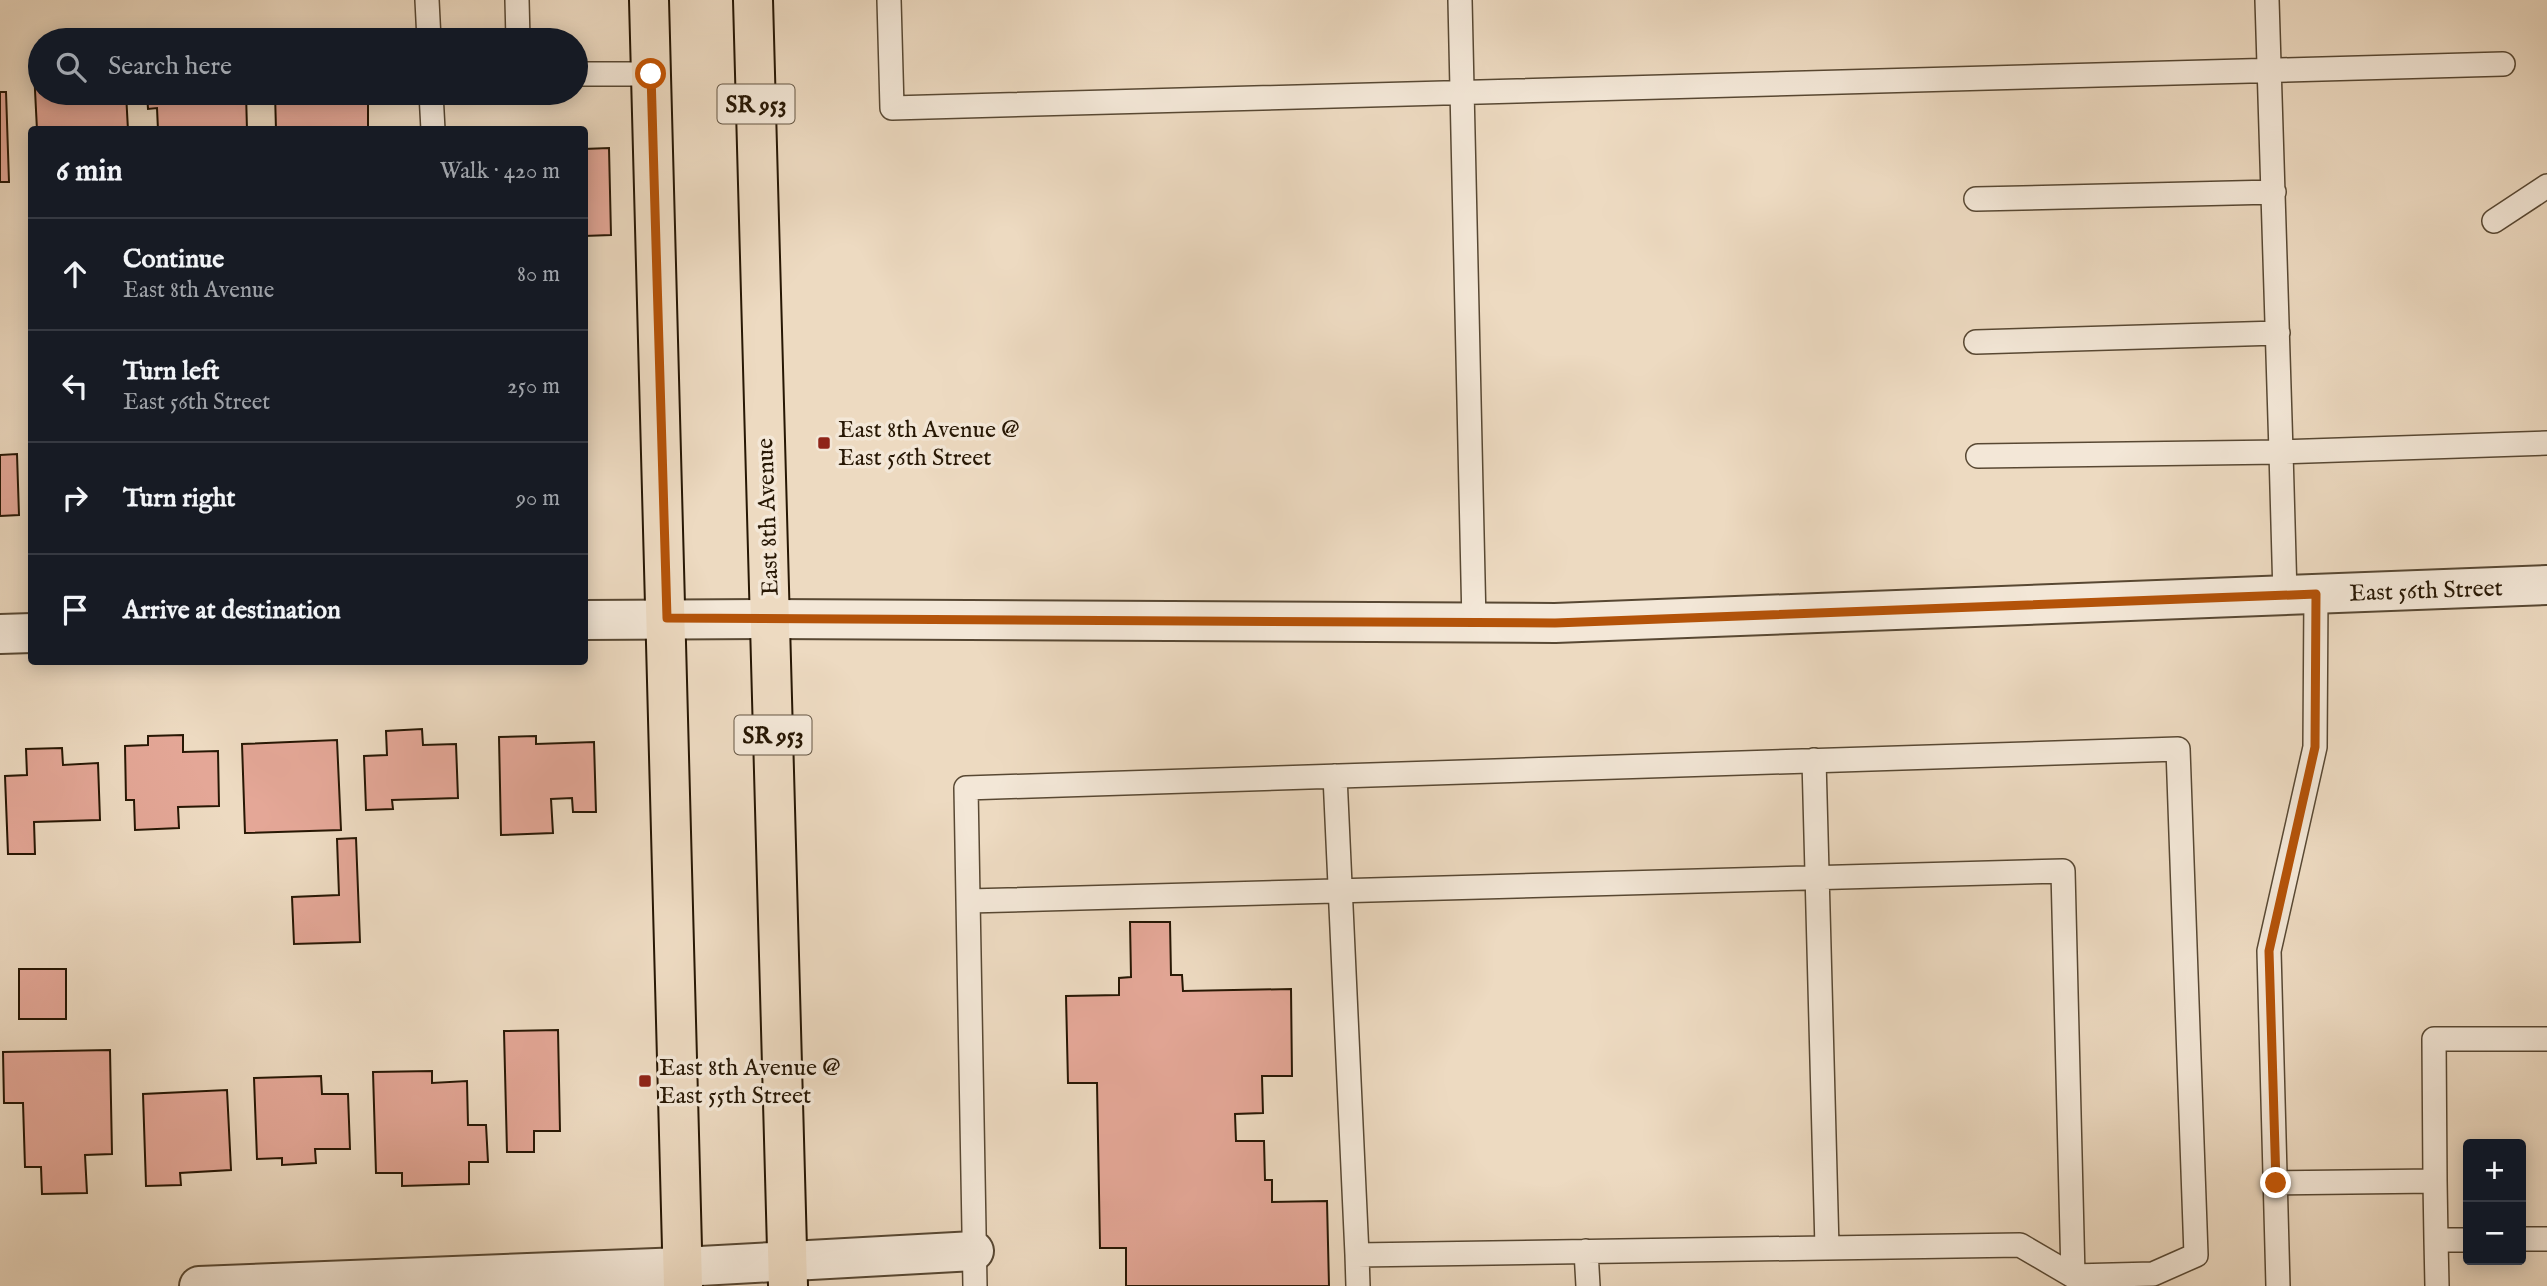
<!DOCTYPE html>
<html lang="en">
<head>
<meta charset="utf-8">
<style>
  body { margin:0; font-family:"IM FELL English",serif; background:#242831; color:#f1f3f6 }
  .controls { position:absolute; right:21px; bottom:21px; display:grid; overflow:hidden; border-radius:7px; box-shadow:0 4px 18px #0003 }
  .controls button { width:63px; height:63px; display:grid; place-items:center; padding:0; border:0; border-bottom:2px solid #363941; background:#171b24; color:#f1f3f6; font:35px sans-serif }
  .stop { position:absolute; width:21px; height:21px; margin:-16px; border:5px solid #b45309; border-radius:50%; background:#fff }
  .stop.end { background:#b45309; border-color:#fff; box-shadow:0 2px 7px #0008 }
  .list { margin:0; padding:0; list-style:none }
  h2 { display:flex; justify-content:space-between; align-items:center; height:91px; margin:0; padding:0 28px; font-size:30px }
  h2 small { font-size:23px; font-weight:400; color:#9ea1a6 }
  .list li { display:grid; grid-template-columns:46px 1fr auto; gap:21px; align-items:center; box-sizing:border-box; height:112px; padding:0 28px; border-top:2px solid #363941 }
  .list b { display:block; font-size:26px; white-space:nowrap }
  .list p { margin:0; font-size:23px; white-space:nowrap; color:#9ea1a6 }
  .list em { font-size:23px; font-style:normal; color:#9ea1a6 }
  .icon { flex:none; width:38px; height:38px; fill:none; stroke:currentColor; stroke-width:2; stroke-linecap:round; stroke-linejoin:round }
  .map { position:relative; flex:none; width:2547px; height:1286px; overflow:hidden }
  .search { position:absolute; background:#171b24; box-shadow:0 4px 18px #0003; left:28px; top:28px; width:560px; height:77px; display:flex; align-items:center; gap:18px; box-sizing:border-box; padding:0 24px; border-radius:38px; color:#9ea1a6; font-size:26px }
  .panel { position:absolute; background:#171b24; box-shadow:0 4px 18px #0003; left:28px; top:126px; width:560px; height:539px; border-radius:7px }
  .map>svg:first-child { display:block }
</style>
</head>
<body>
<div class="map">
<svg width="2547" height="1286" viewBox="0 0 2547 1286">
  <rect width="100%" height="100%" fill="#eddac1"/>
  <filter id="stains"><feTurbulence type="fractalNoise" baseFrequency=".00286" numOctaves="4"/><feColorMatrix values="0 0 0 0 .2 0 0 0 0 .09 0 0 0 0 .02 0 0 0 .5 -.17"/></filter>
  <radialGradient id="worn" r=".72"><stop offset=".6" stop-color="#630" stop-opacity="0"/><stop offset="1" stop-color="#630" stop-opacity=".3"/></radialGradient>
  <path fill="#e4a797" stroke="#271704" stroke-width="2" d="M34,70h6v23h86l2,37h-91z
    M0,92h6l3,90h-9z
    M147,93h99l1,37h-89l-1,-22 -9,1z
    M275,93h93v37h-92z
    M609,148l2,87 -27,1v-87z
    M17,454l2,61 -19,1v-61z
    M422,729l1,16 33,-1 2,54 -66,2 1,9 -27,1 -2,-54 23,-1 -1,-24z
    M183,735v17l35,-1 1,55 -41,1 1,21 -44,2 -1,-30h-8l-1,-54 23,-1v-9z
    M536,736v8l58,-2 2,70h-23l-1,-14 -21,1 2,34 -52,2 -2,-98z
    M337,740l4,90 -96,3 -3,-89z
    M62,748l1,17 35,-2 2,57 -66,2 1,32h-27l-3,-78 22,-1 -1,-26z
    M356,838l4,104 -66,2 -2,-47 47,-2 -2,-56z
    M1130,922h40l1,53h11l1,16 108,-2 1,87h-30l1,37 -28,1 1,27h28l1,39h7v22l55,-1 2,85h-203v-38h-26l-3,-165h-29l-2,-87 53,-1v-17l12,-1z
    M19,969h47v50h-47z
    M558,1030l2,101h-26v21h-27l-3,-121z
    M110,1050l2,104 -27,1 2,38 -45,1 -1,-27h-16l-2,-64h-19l-1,-51z
    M432,1071v12l35,-2 1,44h18l2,37h-19v22l-67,2v-13h-26l-3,-101z
    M321,1076l1,18h26l2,55h-35l1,14 -34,2v-7l-25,1 -3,-81z
    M227,1090l4,80 -51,3 1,12 -35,1 -3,-92z"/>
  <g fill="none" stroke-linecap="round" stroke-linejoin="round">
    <defs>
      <path id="service" d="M427,0l2,40
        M517,0l1,40
        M889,0l3,108 1611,-44
        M1460,0l14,623
        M2267,0l14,452 266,-9
        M576,74h75
        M431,93l2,37
        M1976,199l298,-7
        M2494,221l53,-35
        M1976,342l302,-9
        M1978,456l303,-4 4,143
        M1814,760l13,488
        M968,901l1095,-30 10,405
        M2435,1181l-1,-142h113
        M2275,1183l160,-2 1,59h32
        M2521,1239h26
        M2436,1240l1,46
        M1586,1251l2,35
        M1357,1255l1,31
        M975,1286l-9,-498 1212,-39 18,506 -43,19 -80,2 -53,-31 -663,10 -22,-479
        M2278,1286l-9,-335 46,-204 1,-153"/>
      <path id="minor" d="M770,619l785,4 992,-38
        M199,1286l483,-19 292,-16"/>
      <path id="tertiary" d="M584,620l186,-1
        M0,634l32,-1"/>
      <path id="primary" d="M649,0l34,1286
        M753,0l35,1286"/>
    </defs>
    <use href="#service" stroke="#584833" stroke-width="26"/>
    <use href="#minor" stroke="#584833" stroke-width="42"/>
    <use href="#tertiary" stroke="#584833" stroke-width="42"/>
    <use href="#primary" stroke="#271704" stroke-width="42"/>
    <use href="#service" stroke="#f3e7d7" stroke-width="23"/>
    <use href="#minor" stroke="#f3e7d7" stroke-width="38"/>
    <use href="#tertiary" stroke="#f3e7d7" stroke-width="38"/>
    <use href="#primary" stroke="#eddac1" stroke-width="38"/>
  </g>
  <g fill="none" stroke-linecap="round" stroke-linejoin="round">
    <path stroke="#b45309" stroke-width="9" d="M651,74l16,544 888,5 761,-29 -1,153 -46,204 7,232"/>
  </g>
  <g fill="#8f2418" stroke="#f3e7d7" stroke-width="2.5">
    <rect x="817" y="436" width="14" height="14" rx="3.5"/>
    <rect x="638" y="1074" width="14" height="14" rx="3.5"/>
  </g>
  <g text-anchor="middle" stroke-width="7" stroke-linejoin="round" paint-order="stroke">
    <g fill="#f3e7d7" stroke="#645543" stroke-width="2">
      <rect x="717.5" y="84.5" width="77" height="39" rx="5"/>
      <rect x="734.5" y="715.5" width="77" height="39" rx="5"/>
    </g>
    <g font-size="23" font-weight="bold" fill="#271704">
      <text x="756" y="112">SR 953</text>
      <text x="773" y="743">SR 953</text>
    </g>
    <g font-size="24" fill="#271704" stroke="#f3e7d7" text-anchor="start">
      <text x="838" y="437">East 8th Avenue @<tspan x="838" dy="28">East 56th Street</tspan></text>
      <text x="659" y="1075">East 8th Avenue @<tspan x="659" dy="28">East 55th Street</tspan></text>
    </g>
    <g font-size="24" fill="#271704" stroke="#f3e7d7">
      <text transform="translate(767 517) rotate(-92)" y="8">East 8th Avenue</text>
      <text transform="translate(2426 590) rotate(-2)" y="8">East 56th Street</text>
    </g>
  </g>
  <rect width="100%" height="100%" filter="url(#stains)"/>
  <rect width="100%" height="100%" fill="url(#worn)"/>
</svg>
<div class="controls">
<button>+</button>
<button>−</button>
</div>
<div class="stop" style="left:651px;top:74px"></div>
<div class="stop end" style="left:2276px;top:1183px"></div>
<div class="search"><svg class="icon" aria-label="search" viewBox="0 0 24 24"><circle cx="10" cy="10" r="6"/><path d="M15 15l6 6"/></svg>Search here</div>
<section class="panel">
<h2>6 min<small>Walk · 420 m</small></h2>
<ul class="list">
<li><svg class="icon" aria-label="ahead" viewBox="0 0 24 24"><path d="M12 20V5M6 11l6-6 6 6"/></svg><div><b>Continue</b><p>East 8th Avenue</p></div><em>80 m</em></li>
<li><svg class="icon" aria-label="left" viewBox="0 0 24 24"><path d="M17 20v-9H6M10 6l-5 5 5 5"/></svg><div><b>Turn left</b><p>East 56th Street</p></div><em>250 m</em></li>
<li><svg class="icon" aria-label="right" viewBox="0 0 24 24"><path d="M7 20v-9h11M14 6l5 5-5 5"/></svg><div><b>Turn right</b></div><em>90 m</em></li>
<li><svg class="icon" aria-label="arrive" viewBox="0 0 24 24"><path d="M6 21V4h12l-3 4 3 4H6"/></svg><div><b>Arrive at destination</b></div></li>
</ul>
</section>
</div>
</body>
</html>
